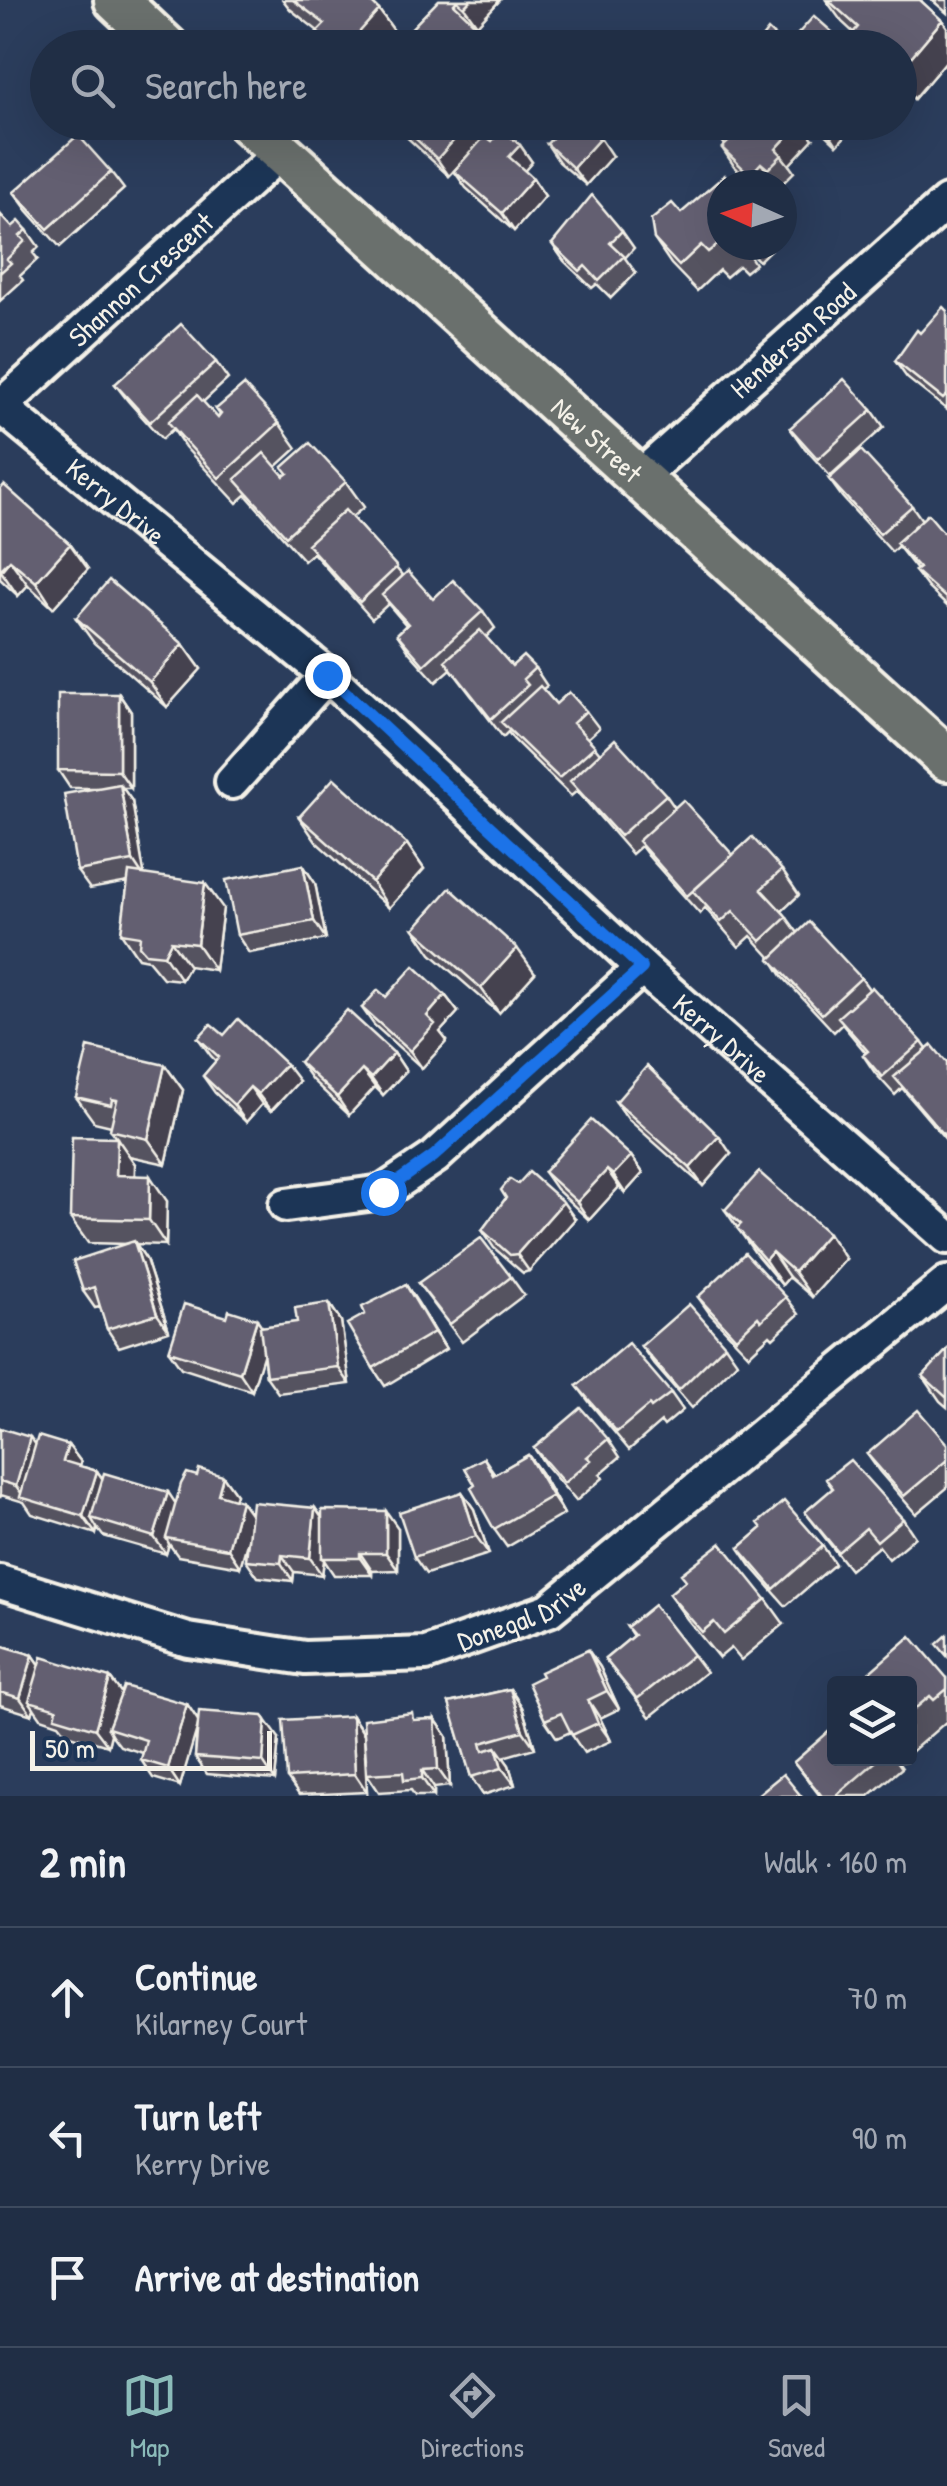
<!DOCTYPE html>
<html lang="en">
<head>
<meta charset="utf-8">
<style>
  body { margin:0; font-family:"Patrick Hand",sans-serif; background:#28364c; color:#f1f3f6 }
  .controls { position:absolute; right:30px; bottom:30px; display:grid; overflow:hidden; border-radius:10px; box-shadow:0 10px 40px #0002 }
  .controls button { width:90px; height:90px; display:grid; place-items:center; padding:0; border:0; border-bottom:2px solid #3d4a5e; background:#202e45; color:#f1f3f6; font:50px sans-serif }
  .compass { position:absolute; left:707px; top:170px; width:90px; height:90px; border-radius:50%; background:#202e45; box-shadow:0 10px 40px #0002; rotate:273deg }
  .scale { position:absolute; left:30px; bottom:25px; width:242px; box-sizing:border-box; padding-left:10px; border:5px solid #f4f1e8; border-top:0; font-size:28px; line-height:35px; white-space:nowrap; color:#f4f1e8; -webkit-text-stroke:8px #1d3557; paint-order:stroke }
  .stop { position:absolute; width:30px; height:30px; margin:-22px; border:8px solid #1a73e8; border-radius:50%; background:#fff }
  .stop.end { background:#1a73e8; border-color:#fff; box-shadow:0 2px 10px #0008 }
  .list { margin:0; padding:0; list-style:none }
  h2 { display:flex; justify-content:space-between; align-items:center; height:130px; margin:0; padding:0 40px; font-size:42px }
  h2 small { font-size:32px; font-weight:400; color:#a2a8b3 }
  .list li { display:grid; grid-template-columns:65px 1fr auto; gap:30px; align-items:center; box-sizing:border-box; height:140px; padding:0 40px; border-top:2px solid #3d4a5e }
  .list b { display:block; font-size:38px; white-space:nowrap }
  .list p { margin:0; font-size:32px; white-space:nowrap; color:#a2a8b3 }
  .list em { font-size:32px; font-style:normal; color:#a2a8b3 }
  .icon { flex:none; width:55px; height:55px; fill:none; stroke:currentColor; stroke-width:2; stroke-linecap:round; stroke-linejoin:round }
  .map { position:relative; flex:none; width:947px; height:1796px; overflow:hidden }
  .search { position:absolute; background:#202e45; box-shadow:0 10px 40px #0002; left:30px; right:30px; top:30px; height:110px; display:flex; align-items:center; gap:25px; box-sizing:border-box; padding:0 35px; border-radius:55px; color:#a2a8b3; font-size:38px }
  .sheet { height:550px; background:#202e45 }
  nav { display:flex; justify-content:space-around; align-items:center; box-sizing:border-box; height:140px; border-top:2px solid #3d4a5e; background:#202e45; font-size:28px; color:#a2a8b3 }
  nav a { display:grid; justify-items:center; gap:5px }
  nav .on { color:#8bbbb9 }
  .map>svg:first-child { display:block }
</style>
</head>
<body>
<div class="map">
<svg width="947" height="1796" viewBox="0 0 947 1796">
  <rect width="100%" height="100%" fill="#2b3d5c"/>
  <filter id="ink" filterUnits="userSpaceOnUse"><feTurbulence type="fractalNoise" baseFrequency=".01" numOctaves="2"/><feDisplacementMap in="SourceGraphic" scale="20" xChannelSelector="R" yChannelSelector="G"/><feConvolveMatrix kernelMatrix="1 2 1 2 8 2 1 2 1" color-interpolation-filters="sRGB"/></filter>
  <g filter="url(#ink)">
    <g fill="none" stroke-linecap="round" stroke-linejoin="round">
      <defs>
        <g id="minor">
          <path id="s1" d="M0,406l327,269 315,293 305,269"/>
          <path id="s2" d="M0,407l280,-254"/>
          <path id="s3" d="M640,477l307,-275"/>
          <path d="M232,782l95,-107"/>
          <path d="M286,1205l97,-13 52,-35 207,-189"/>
          <path id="s4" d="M0,1582l188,58 117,18 121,-4 123,-44 398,-327"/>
        </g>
        <g id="major">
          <path d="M116,0l51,48"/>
          <path id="s5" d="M248,122l699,637"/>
        </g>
      </defs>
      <use href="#minor" stroke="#f4f1e8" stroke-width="40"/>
      <use href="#major" stroke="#f4f1e8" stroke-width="50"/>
      <use href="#minor" stroke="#1d3557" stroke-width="32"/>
      <use href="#major" stroke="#6b706d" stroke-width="42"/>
    </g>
    <path fill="#555261" stroke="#f4f1e8" stroke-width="2.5" d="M283,0h86l10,10 18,25 -11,13h-58l-11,-16 1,-1 -28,-22z
      M439,0h61l-23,25 -2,-1 13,17 -6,7h-61l-12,-17z
      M826,0h94l27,27v33l-33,39 -14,-13v-38h-38l-10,-14 1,-2 -11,-10z
      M932,0h15v13z
      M394,122h95l4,6 -7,8 6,5 28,4 12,17 -8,9 21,25 -31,35 -48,-43 -12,-17 -5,5 -48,-44z
      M813,122h74l-10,12 -13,-11 -8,10 -4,-4 -15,16z
      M710,125l103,14 -24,26 5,7 -13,13h-3l-4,-4 -4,4h-16l-20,-19 -12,-18 3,-3z
      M547,144l65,12 -26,29 -27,-23z
      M111,172l13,17 -64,58 -33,-37 -13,-18z
      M722,185v60h53l-16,16 -7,-7 -2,2 5,8 -10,8 -6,-6 -13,11 -7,-7 -22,21 -26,-27 -17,-25 27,-26z
      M0,214l12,13 15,3 12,17 -6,6 5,6 -18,17 3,4 -23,21z
      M622,231l12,17 -9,10 11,15 -25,25 -14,-14 -5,4 -28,-27 -12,-17z
      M947,311v99l-40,-32 -12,-17 25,-28z
      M216,362l12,17 -25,23 15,16 2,-3 -4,-6 63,14 18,25 -21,19 8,9 62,6 18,25 -12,10 51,59 30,23 50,12 12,17 -9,9 26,29 23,2 12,18 -4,3 13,15 30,7 13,17 -11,10 12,15 66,42 9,13 58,47 49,15 17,25 -17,16 16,22 63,45 8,11 53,53 5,7 20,14v78l-45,-53 -7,7 -20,-22 -12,-18 3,-2 -24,-29 -8,8 -52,-56 -11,-18 -20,-22 -12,11 -34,-39 -5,6 -50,-56 -9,-12 -9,8 -55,-63 -6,5 -58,-57 -5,-7 -5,5 -52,-68 -15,13 -27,-30 -12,-18 9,-9 -18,-21 -16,15 -59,-66 -9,8 -58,-66 -9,8 -52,-56 -12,-18 -11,10 -34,-38 -13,-17z
      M872,410l12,17 -54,49 -28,-31 -12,-17z
      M829,479l83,27 10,14 23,14 2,-2v74l-19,-18 -13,-17 2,-1 -19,-24 -6,6 -50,-55z
      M0,490l70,54 18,25 -35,39 -25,-23 -10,11 -18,-17z
      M76,618l107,26 18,25 -34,38 -73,-64z
      M119,694l12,18v76h-9l10,13 12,73 79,34 -8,62 -26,-4 -8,14 -18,-2 -15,-18 -10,-2 -17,-25 7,-51 -38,7 -13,-18 20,-83h-27l-12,-18z
      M299,817l108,27 17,25 -35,39 -73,-66z
      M303,865l12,18 11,56 -77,14 -12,-18z
      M414,929l121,44 -36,40 -68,-59z
      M445,995l13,17 -18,20 7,9 -25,27 -48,-43 -12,-17 24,-11z
      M224,1035l75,46 -28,30 -9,-7 -16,18 -31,-29 -12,-17 13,-15 -5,-5 -13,-18z
      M394,1053l12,18 -23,24 -8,-8 -26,28 -37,-35 -13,-18z
      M165,1065l18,25 -17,74 -37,-8 6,8v11l32,26 -1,44 -30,-1 10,15 23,72 -50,16 -12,-18 -7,-22 -5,1 -12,-17 42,-47 -37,-1 -18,-25 46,-80 -6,-8 1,-4 -17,-4 -18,-25z
      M616,1102l115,52 -28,32 -75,-67z
      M631,1156l12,17 -18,20 -6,-6 -30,33 -33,-31 -12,-17z
      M506,1198l69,21 -46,52 -6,2 -29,-25 -12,-18z
      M725,1210l121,49 -34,38 -23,-20 -7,8 -27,-32z
      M511,1277l13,18 -62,47 -44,-59z
      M406,1285l40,64 -61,37 -12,-18 -8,-54z
      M698,1297h88l13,17 -26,24 -3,-3 -21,20 -39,-41z
      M329,1303l12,18 9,63 -72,9 -12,-17 -3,-21 -11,36 -71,-23 -12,-17 58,-34 35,10 35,-5z
      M725,1345l12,17 -45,46 -39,-45 -12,-17z
      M947,1350v57l-7,-6 -17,-25z
      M577,1386l94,7 12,17 -19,16 -3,-4 -32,28 -39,-47z
      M0,1428l36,16 32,1 13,17 -1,4 17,5 6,8 73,25 21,-28h26l13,18 -2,5 16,15 65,-6 7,9 76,11v42l-26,1v4h-38l-10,-15 -2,15 -28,-3 -1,9 -35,-4 -12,-17 2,-22 -8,29 -62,-11 -9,-12 -3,10 -63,-18 -6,-8 -1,6 -64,-20 -8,-12 -23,-7 -1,3z
      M608,1439l12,18 -20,17 3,4 -27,23 -30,-35 -12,-18z
      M947,1444v44l-31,26 -37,-43 -12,-17z
      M528,1455l13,18 23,41 -57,33 -13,-18 -19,-44 9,-27 11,16z
      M826,1479l77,40 12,18 -26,22 -10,-13 -29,24 -45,-58 28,-23z
      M462,1492l12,17 15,45 -63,20 -12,-17z
      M762,1529l61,17 12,18 -49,42 -35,-40 -12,-18z
      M669,1594l97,5 18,25 -43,36 -10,-12 -12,10 -32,-39z
      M627,1627l66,28 13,17 -56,45 -45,-58 28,-23z
      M0,1645l33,10 7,10 70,13 11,15 66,11 11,16 81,18 -4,42 -68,-6 -12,-17 2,-30 -17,59 -27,-8 -12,-18 2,-7 -23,-7 -9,-12 -3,12 -41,-12 -8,-10 -18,-6 -7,-10 -2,7 -32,-10z
      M588,1650l12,17 19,42 -19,9 11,23 -27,12 -14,-21 -13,6 -12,-18 -3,-44z
      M947,1678v43l-37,32v-69z
      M510,1689l12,18 13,41 -32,9 6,8 6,20 -32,10 -12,-18 -22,-74z
      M352,1716l12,17 53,-13 18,-1 12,17 3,50 -16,2v8h-19l-4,-6 -32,2 -12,-18 -2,-30 2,48 -68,3 -12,-17z
      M834,1758h61l7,10 -33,28h-49l-26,-34z"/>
    <path fill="#45424f" stroke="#f4f1e8" stroke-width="2.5" d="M471,0h29l-23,25 -13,-18z
      M379,10l18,25 -11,13h-41z
      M942,20l5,7v33l-33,39 -14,-21v-8z
      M475,24l13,17 -6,7h-28z
      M470,122h19l4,6 -44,48 -12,-17z
      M801,122l12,17 -24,26 -13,-16z
      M822,122h25l5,7 -15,16z
      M849,122h15v1l-8,10z
      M869,122h18l-10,12z
      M600,138l12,18 -26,29 -13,-17z
      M520,145l12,17 -11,13 -12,-18z
      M761,163l13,18 -4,4h-13l-7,-10z
      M533,178l12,18 -31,35 -12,-18z
      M70,544l18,25 -35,39 -17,-26z
      M10,560l18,25 -10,11 -17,-25z
      M183,644l18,25 -34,38 -17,-25z
      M119,694l12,18v76l-12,-17z
      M120,784l12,17 13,78 -12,-18z
      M407,844l17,25 -35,39 -17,-26z
      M303,865l12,18 11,56 -12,-18z
      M205,883l18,25 -8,62 -18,-26z
      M171,941l18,25 -8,14 -17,-25z
      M517,948l18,25 -36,40 -18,-25z
      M445,995l13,17 -18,20 7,9 -25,27 -12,-17 17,-35z
      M394,1053l12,18 -23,24 -12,-17z
      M286,1064l13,17 -28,30 -13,-17z
      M165,1065l18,25 -17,74 -18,-25z
      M362,1070l13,17 -26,28 -12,-18z
      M250,1087l12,17 -16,18 -12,-17z
      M719,1136l12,18 -28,32 -13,-18z
      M117,1138l18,26 -1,36 -18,-25z
      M631,1156l12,17 -18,20 -12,-18z
      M607,1170l12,17 -30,33 -12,-18z
      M150,1176l17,25 -1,44 -17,-25z
      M563,1202l12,17 -46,52 -12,-17z
      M828,1233l18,26 -34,38 -18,-25z
      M134,1241l12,18 23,72 -12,-17z
      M772,1252l17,25 -7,8 -17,-25z
      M406,1285l12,18 28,46 -12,-17z
      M329,1303l12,18 9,63 -12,-17z
      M257,1319l12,18 -17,54 -12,-18z
      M30,1437l13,17 -18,44 -9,-12z
      M68,1445l13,17 -6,16 -12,-17z
      M528,1455l13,18 23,41 -12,-18z
      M97,1471l12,17 -18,30 6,10 -1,6 -13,-18z
      M223,1476l13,18 -6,18 -12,-18z
      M168,1492l12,18 -14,28 3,6 -3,10 -12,-17z
      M462,1492l12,17 15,45 -13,-18z
      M241,1501l13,18 -14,48 -12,-18z
      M315,1508l12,17 -5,33 2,2 -2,15 -12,-17z
      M386,1511l12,17v42l-12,-17z
      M360,1553l12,18v4l-12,-17z
      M282,1555l12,17 -1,9 -12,-18z
      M588,1650l12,17 19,42 -12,-18z
      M33,1655l12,17 -16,29 5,7 -2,7 -12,-17z
      M110,1678l13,17 -15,33 3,6 -3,12 -13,-17z
      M510,1689l12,18 13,41 -12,-17z
      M588,1700l12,18 11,23 -13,-18z
      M187,1704l12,18 -19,64 -12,-18z
      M352,1716l12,18 3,58 -12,-18z
      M435,1719l12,17 3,50 -12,-17z
      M266,1720l13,18 -4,42 -12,-18z
      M496,1747l13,18 6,20 -13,-17z
      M422,1770l12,18v8l-12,-18z"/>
    <path fill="#635f71" stroke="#f4f1e8" stroke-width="2.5" d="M293,0h76l10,10 -34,38h-11l-17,-16 8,-8z
      M439,0h32l-7,7 -7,-6 -3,3 21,20 -21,24h-26l-19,-17z
      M828,0h92l22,20 -42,50v-22h-33l-15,-14 6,-7z
      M814,16l36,32h-96l14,-18 18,17z
      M398,122h72l-33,37z
      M566,122h16l18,16 -27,30 -26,-24z
      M712,122h88l-24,27 6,6 -14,14 -7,-6 -11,12 -28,-27 6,-6 -18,-17z
      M502,129l18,16 -11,12 24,21 -31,35 -48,-42 31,-35 7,5z
      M78,135l33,37 -63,57 -34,-37z
      M725,175l9,10h-12v56l-14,11 -7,-7 -22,21 -25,-27 -3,-19 21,-17 9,10z
      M592,195l30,36 -12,12 14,13 -25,25 -14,-15 -5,5 -28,-27z
      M0,214l12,13 7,-6 8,9 -7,6 5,5 -18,18 4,4 -11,10z
      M943,307l4,4v84l-4,4 -48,-38 22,-31 3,3z
      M181,324l35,38 -66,60 -35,-38z
      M844,379l28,31 -54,49 -28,-31z
      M244,385l35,38 -60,55 -51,-56 29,-27 21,23 3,-4 -5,-5z
      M310,443l36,39 -60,54 -51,-57 29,-26 20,23 4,-3 -5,-6z
      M861,450l51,56 -32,28 -51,-55z
      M4,485l66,59 -34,38 -26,-22 -10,10v-80z
      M345,510l52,57 -37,35 -53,-58z
      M928,514l17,20 2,-2v67l-32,-28 4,-3 -23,-25z
      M408,571l25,28 20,-19 30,31 -59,54 -27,-31 11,-10 -26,-29z
      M109,580l74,64 -33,38 -74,-64z
      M480,630l32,36 11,-10 12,12 -12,11 5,6 -37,34 -46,-58z
      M540,686l16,18 13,-12 17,19 -13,12 22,23 -36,32 -58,-56z
      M58,694h61v77l-61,-1z
      M615,739l51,56 -46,41 -50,-55z
      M334,778l73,66 -35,38 -73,-65z
      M120,784l13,77 -56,10 -13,-77z
      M683,800l50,55 -46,41 -49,-55z
      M752,837l30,33 -21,19 26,28 -26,24 -28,-30 -12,11 -28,-31z
      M303,865l11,56 -77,14 -11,-55z
      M129,872l76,11 -8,61 -26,-3 -7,14 -19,-2 -6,-7 1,-10 -19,-3z
      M450,888l67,60 -36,40 -67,-59z
      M809,922l52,56 -39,36 -52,-55z
      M414,966l31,29 -18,21 8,8 -25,27 -48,-43 16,-18 8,7z
      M872,987l50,55 -40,35 -19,-22 5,-4 -30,-34z
      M347,1010l47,43 -23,25 -9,-8 -25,27 -38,-35z
      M238,1019l48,45 -28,30 -8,-7 -16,18 -31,-29 16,-19 -21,-19 13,-14 13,11z
      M932,1045l15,18v75l-53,-61z
      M88,1047l77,18 -17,74 -38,-9 7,-30 -5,-1 -1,6 -35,-8z
      M647,1066l72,70 -29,32 -74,-66z
      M591,1120l40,36 -18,19 -6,-5 -30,32 -33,-30z
      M72,1137l45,1 -1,37 34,1 -1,44 -79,-2z
      M529,1172l34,30 -46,52 -7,1 -28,-25 24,-32 -5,-8 9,-11 8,5z
      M759,1172l69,61 -34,39 -22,-20 -7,8 -28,-32 4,-4 -16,-14z
      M481,1238l30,39 -61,47 -32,-41z
      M134,1241l23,73 -50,15 -13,-42 -11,4 -10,-30z
      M745,1253l41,44 -25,24 -3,-4 -22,21 -38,-41z
      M406,1285l28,47 -61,36 -26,-44 18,-10 -3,-7z
      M329,1303l9,64 -72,9 -6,-49 37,-5 -2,-14z
      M184,1304l43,13 2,-7 28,9 -17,54 -71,-22z
      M689,1304l36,41 -46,45 -38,-44z
      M628,1343l43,50 -20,15 -2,-3 -32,27 -40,-46z
      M947,1350v48l-24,-22z
      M581,1408l27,31 -21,18 4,3 -27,23 -30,-35z
      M918,1410l29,34v16l-43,36 -37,-42z
      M0,1428l30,9 -14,49 -16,-5z
      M38,1436l30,9 -5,16 34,10 -14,45 -63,-19z
      M528,1455l24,41 -58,33 -23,-41 4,-3 -10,-17 19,-10 9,17z
      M850,1460l53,59 -26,22 -11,-13 -28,24 -33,-40 28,-24 -7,-9z
      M199,1469l24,7 -5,18 23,7 -13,48 -62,-11 15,-54 6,-11 10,3z
      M104,1473l64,19 -14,45 -63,-19z
      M462,1492l14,44 -62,21 -15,-45z
      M784,1501l39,45 -49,43 -35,-41 23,-20 -4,-5z
      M252,1502l63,6 -5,50 -28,-3 -1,8 -35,-3z
      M322,1510l64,1v42h-26v5h-38z
      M721,1543l45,56 -42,35 -10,-12 -12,10 -33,-38 17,-14 -5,-6z
      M654,1605l39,50 -56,44 -32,-40 29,-24 -7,-8z
      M947,1635v21l-10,-12z
      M911,1636l36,42v11l-13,11 -4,-4 -20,17v-29h-54z
      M0,1645l33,10 -13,43 -20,-6z
      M588,1650l19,41 -19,9 10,23 -26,12 -11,-22 -16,7 -17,-37 14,-7 -2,-4z
      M42,1657l68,21 -15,51 -40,-12 2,-8 -28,-8z
      M124,1686l63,18 -19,64 -27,-8 5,-20 -38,-12z
      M510,1689l13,42 -42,12 2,8 13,-4 6,21 -31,9 -22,-74z
      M199,1711l64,5 3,4 -3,42 -68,-5z
      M412,1713l1,7 22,-1 3,50 -16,1v8l-18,2 -1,-8 -36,2 -4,-55z
      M352,1716l3,58 -68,4 -4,-58z
      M834,1727v31h46l-44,38h-14l-28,-34z
      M783,1774l18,22h-45z"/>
  </g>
  <g fill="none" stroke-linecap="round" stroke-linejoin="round" filter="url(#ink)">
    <path stroke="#1a73e8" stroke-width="12" d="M327,675l315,293 -208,188 -51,36"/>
  </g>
  <g text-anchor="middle" stroke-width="8" stroke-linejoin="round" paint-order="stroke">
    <g font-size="28" fill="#f4f1e8" stroke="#1d3557">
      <text dy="10" stroke="none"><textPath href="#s2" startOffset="190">Shannon Crescent</textPath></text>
      <text dy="10" stroke="none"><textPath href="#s3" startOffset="205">Henderson Road</textPath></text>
      <text dy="10" stroke="none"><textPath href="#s5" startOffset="472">New Street</textPath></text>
      <text dy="10" stroke="none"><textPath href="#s1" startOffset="150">Kerry Drive</textPath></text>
      <text dy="10" stroke="none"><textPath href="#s1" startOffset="960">Kerry Drive</textPath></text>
      <text dy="10" stroke="none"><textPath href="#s4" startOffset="540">Donegal Drive</textPath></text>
    </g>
  </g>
</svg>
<div class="controls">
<button><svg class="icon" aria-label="layers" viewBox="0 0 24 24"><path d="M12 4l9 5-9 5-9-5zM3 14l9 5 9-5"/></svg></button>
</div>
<svg class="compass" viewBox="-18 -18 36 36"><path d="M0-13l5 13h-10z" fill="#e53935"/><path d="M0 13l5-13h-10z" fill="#a2a8b3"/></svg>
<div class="scale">50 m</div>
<div class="stop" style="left:383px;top:1192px"></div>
<div class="stop end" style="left:327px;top:675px"></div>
<div class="search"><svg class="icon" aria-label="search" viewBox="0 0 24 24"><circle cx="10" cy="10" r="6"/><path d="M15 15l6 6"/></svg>Search here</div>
</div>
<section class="sheet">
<h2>2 min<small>Walk · 160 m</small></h2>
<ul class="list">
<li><svg class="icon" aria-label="ahead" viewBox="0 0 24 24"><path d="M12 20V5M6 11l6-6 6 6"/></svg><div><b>Continue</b><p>Kilarney Court</p></div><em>70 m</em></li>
<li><svg class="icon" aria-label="left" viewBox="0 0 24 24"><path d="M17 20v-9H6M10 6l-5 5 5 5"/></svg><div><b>Turn left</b><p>Kerry Drive</p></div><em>90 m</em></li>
<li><svg class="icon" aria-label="arrive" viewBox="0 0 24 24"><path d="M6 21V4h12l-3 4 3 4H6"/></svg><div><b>Arrive at destination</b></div></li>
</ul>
</section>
<nav>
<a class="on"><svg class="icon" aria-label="map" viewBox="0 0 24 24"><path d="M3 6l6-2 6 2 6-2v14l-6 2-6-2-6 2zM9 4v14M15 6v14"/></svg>Map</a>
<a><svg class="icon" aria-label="directions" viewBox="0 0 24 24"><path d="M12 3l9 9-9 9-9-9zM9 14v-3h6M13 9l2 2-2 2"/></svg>Directions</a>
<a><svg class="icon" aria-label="saved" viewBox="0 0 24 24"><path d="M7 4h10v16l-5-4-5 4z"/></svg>Saved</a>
</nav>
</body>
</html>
